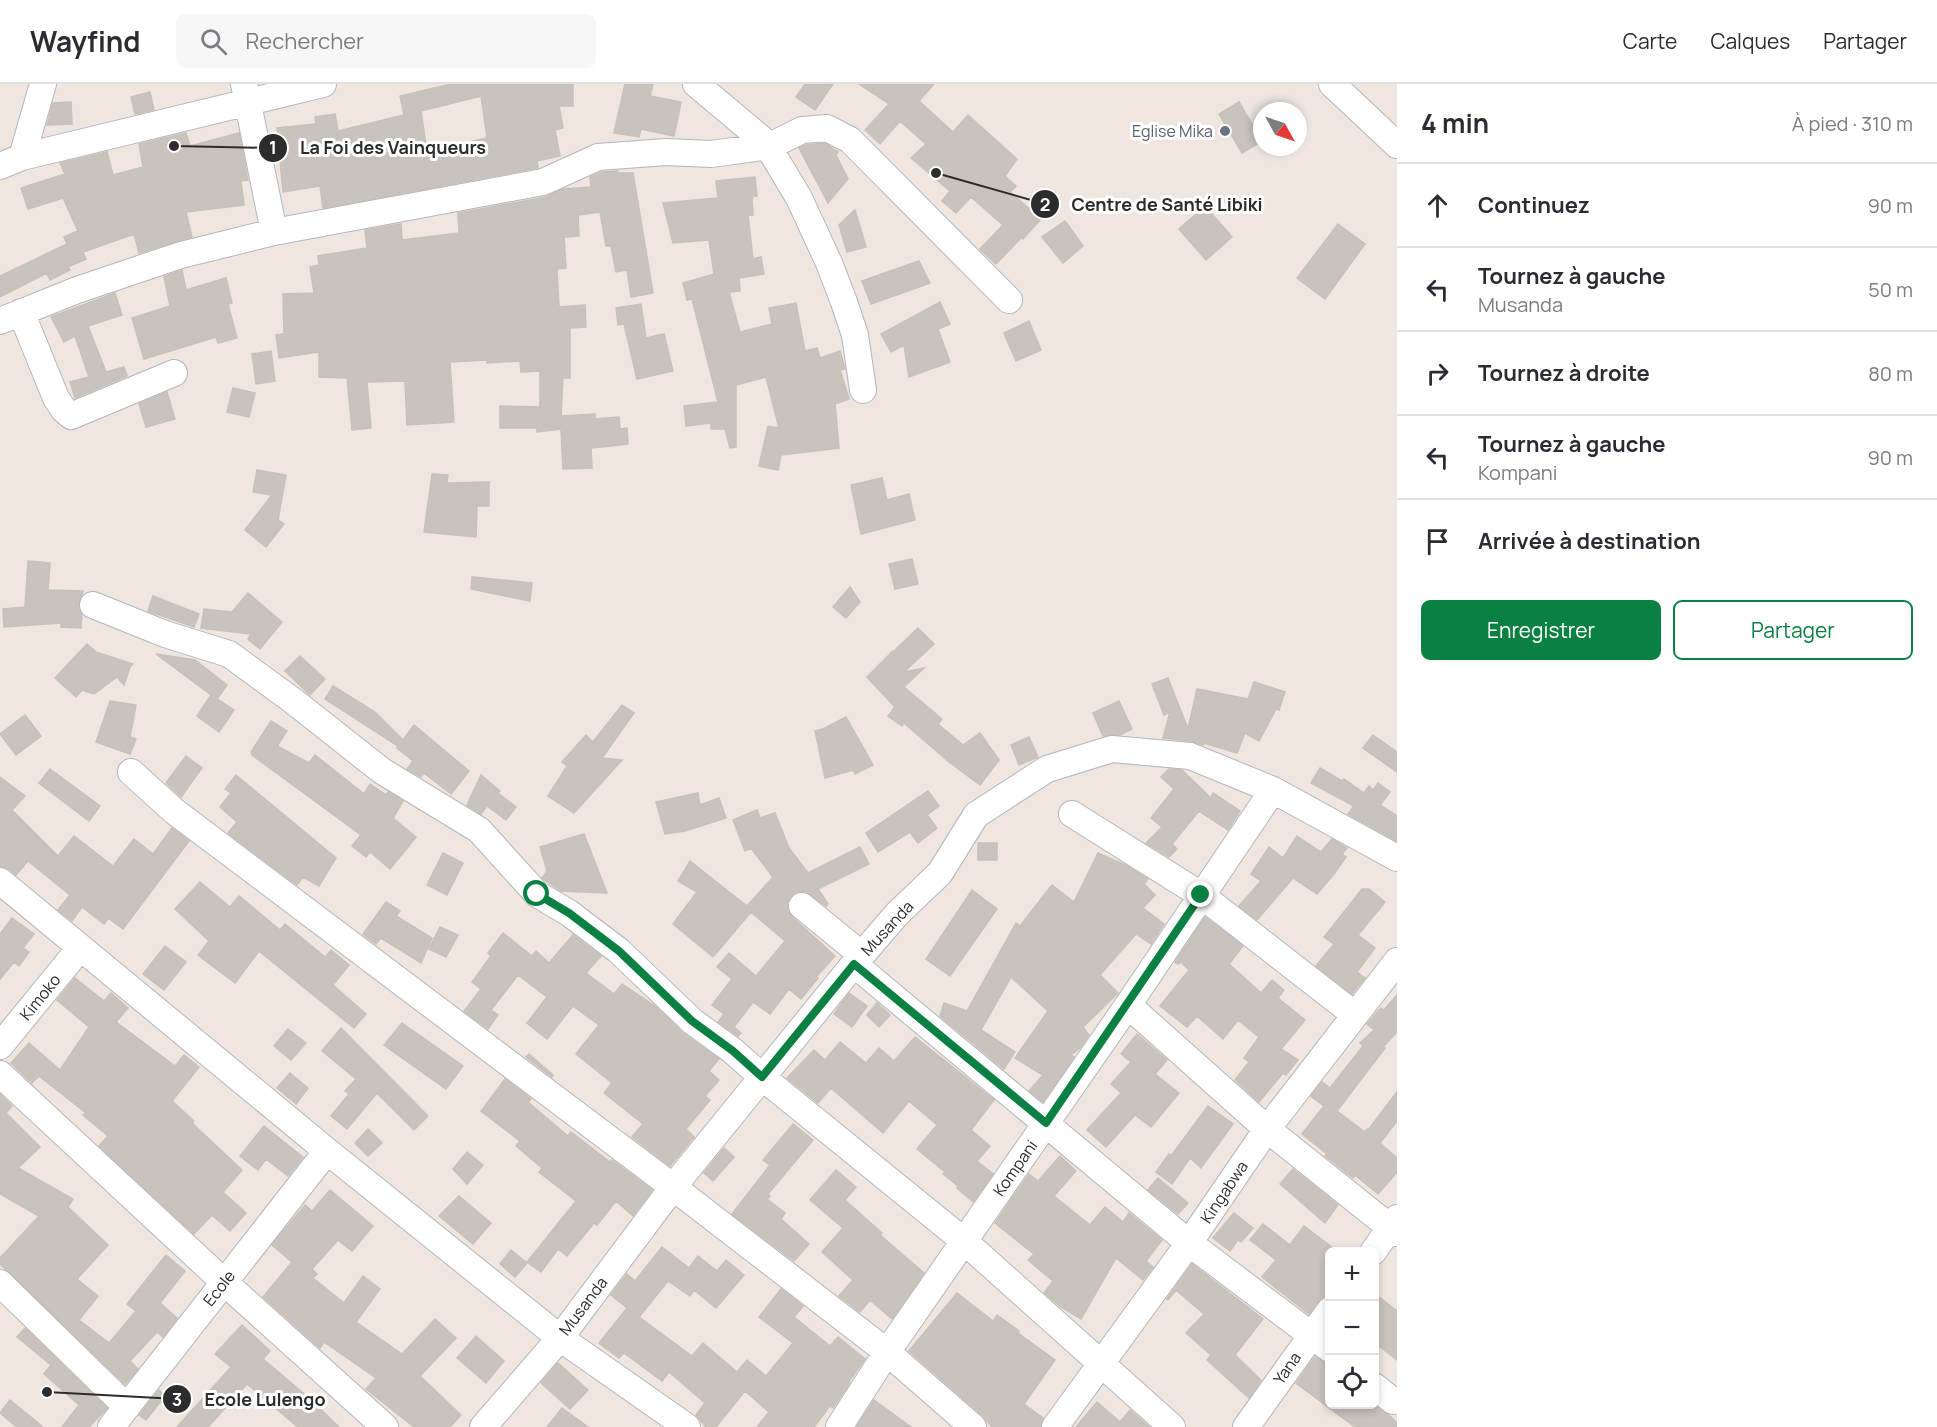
<!DOCTYPE html>
<html lang="fr">
<head>
<meta charset="utf-8">
<style>
  body { margin:0; font-family:Manrope,sans-serif; background:#f7f7f7; color:#2b2b33 }
  .controls { position:absolute; right:18px; bottom:18px; display:grid; overflow:hidden; border-radius:9px; box-shadow:0 3px 9px #0003 }
  .controls button { width:54px; height:54px; display:grid; place-items:center; padding:0; border:0; border-bottom:2px solid #e1e1e2; background:#fff; color:#2b2b33; font:30px sans-serif }
  .compass { position:absolute; left:1253px; top:18px; width:54px; height:54px; border-radius:50%; background:#fff; box-shadow:0 3px 9px #0003; rotate:130deg }
  .stop { position:absolute; width:18px; height:18px; margin:-14px; border:4px solid #0b8043; border-radius:50%; background:#fff }
  .stop.end { background:#0b8043; border-color:#fff; box-shadow:0 2px 6px #0008 }
  .list { margin:0; padding:0; list-style:none }
  h2 { display:flex; justify-content:space-between; align-items:center; height:78px; margin:0; padding:0 24px; font-size:26px }
  h2 small { font-size:20px; font-weight:400; color:#7c7c81 }
  .list li { display:grid; grid-template-columns:39px 1fr auto; gap:18px; align-items:center; box-sizing:border-box; height:84px; padding:0 24px; border-top:2px solid #e1e1e2 }
  .list b { display:block; font-size:22px; white-space:nowrap }
  .list p { margin:0; font-size:20px; white-space:nowrap; color:#7c7c81 }
  .list em { font-size:20px; font-style:normal; color:#7c7c81 }
  .actions { display:flex; gap:12px; padding:18px 24px }
  .actions a { flex:1; padding:14px 0; border:2px solid #0b8043; border-radius:9px; text-align:center; font-size:21px; color:#0b8043 }
  .actions .main { background:#0b8043; color:#fff }
  .icon { flex:none; width:33px; height:33px; fill:none; stroke:currentColor; stroke-width:2; stroke-linecap:round; stroke-linejoin:round }
  .map { position:relative; flex:none; width:1397px; height:1343px; overflow:hidden }
  header { display:flex; align-items:center; gap:36px; box-sizing:border-box; height:84px; padding:0 30px; background:#fff; border-bottom:2px solid #e1e1e2 }
  header strong { font-size:28px }
  nav { display:flex; gap:33px; margin-inline-start:auto; font-size:21px }
  .search { width:420px; height:54px; background:#f7f7f7; display:flex; align-items:center; gap:15px; box-sizing:border-box; padding:0 21px; border-radius:9px; color:#7c7c81; font-size:22px }
  main { display:flex }
  aside { flex:1; background:#fff }
  .map>svg:first-child { display:block }
</style>
</head>
<body>
<header>
<strong>Wayfind</strong>
<div class="search"><svg class="icon" aria-label="search" viewBox="0 0 24 24"><circle cx="10" cy="10" r="6"/><path d="M15 15l6 6"/></svg>Rechercher</div>
<nav><a>Carte</a><a>Calques</a><a>Partager</a></nav>
</header>
<main>
<div class="map">
<svg width="1397" height="1343" viewBox="0 0 1397 1343">
  <rect width="100%" height="100%" fill="#eee6df"/>
  <path fill="#c9c3be" stroke="#c9c1b8" stroke-width="1.5" fill-rule="evenodd" d="M451,0h122v22h-14l4,22 -8,2 5,26 -23,5 1,7 -215,40 -3,-22 -37,6 -6,-64 39,-4 -1,-7 20,-3 3,17 66,-16 -4,-19zM481,12l6,42 -60,13 -6,-40z
    M625,0h28l-3,12 31,6 -7,34 -33,-7 -2,8 -25,-4z
    M805,0h28l-18,26 -19,-13z
    M859,0h75l-15,17 34,31 15,-17 49,44 -12,17 11,10 -6,6 31,27 -18,20 -1,-2 -26,27 -16,-15 23,-24 -32,-28 -15,16 -14,-12 8,-10 -39,-33 15,-14 -26,-23 -20,23 -15,-14 24,-26z
    M150,8l4,18 -19,4 -4,-17z
    M71,18l1,22 -25,1 6,-22z
    M1239,18l23,39 -20,12 -23,-39z
    M186,49l4,13 49,-13 9,47 -7,1 3,24 -58,7 6,25 -53,16 -5,-19 -51,18 3,7 -18,8 2,3 -20,10 -3,-7 -47,24v-21l67,-32 -3,-7 14,-6 -15,-33 -35,11 -7,-21 44,-14 -5,-11 47,-11 6,23 30,-8 -4,-23z
    M824,59l14,9 -2,3 12,24 -20,24 -29,-55 7,-3z
    M618,87l-1,2h16l20,120 -22,4 -4,-27 -11,2 -5,-26h-5l-6,-34 -22,3 1,21 -15,1 2,31 -9,1 2,38 26,-2 1,22 -16,1v50h-7l-2,38 34,-2v5l24,-2 1,12 7,-1 1,16 -37,4 1,20 -29,1 -2,-40 -24,3v-4h-37v-22l40,1v-36l-19,1 -1,-11 -33,2v-3l-37,2 4,60 -47,3 -2,-44 -38,1 4,46 -19,2 -5,-52 -28,-1v-25l-40,6 -3,-23 8,-1 -1,-40 31,-1 -4,-26 9,-2 -1,-9 49,-8 -2,-18 36,-6 1,16 57,-7 -1,-20 88,-16 17,-8 28,-2 -1,-10 12,-5z
    M755,93l2,19 -5,1 1,18h-5l5,44 8,-2 3,17 -25,4 1,13 -11,1 11,40 32,-8 -3,-16 27,-5 9,48 12,-3 3,10 20,-7 5,18 -5,1 9,29 -14,5 4,44 -58,7 -3,15 -19,-4 9,-40 11,2 -13,-51 -30,8v62l-6,1 -5,-19h-14v-6l-25,3 -2,-20 34,-4 -26,-103 -5,1 -4,-17 31,-9 -5,-34 -36,3 -10,-40 55,-5 -2,-17z
    M1205,122l27,31 -26,23 -27,-31z
    M855,126l11,37 -19,5 -8,-27z
    M1065,137l18,25 -20,17 -21,-26z
    M1338,140l27,20 -40,55 -28,-21z
    M919,177l11,22 -59,21 -9,-23z
    M182,186l4,20 40,-12 6,25 -4,1 9,34 -19,5 -2,-6 -72,22 -12,-41 38,-12 -6,-29z
    M115,209l7,22 -34,11 18,46 18,-5 3,9 -52,22 -5,-16 19,-5 -14,-41 -11,6 -13,-25z
    M940,218l10,22 -12,5 12,33 -41,15 -5,-32 -13,7 -10,-18z
    M641,220l5,34 18,-4 9,37 -36,8 -13,-55 -6,1 -2,-17z
    M1029,237l12,29 -25,11 -12,-28z
    M271,267l4,30 -19,3 -4,-30z
    M233,304l22,5 -6,24 -22,-5z
    M167,308l8,27 -29,8 -7,-23z
    M257,386l29,5 -8,45 6,4 -18,23 -21,-17 27,-35 -19,-3z
    M432,390l16,1 -1,8 42,-1v24h-12l-1,31 -52,-5z
    M882,394l5,22 22,-6 6,26 -54,14 -10,-49z
    M912,475l6,25 -23,5 -6,-25z
    M28,477l22,2 -2,27 35,1 -5,16 4,8 -1,13 -20,-1v-4l-57,4 -1,-18 22,-2z
    M472,493l60,6 -2,18 -59,-12z
    M850,503l10,15 -14,16 -13,-11z
    M248,509l34,29 -22,27 -12,-10 3,-5 -50,-6 3,-19 28,3z
    M153,512l46,18 -5,13 -46,-16z
    M918,544l16,16 -30,28 20,-4 -20,19 38,32 -4,5 25,21 17,-12 19,27 -19,25 -31,-23 -45,-39 -2,3 -14,-10 7,-9 -28,-30 26,-26 3,4 -1,-5z
    M87,560l9,8 37,12 -3,3 -6,18 -7,-8 -23,17 -12,-4 -6,7 -21,-19z
    M156,570l39,6 32,25 -10,14 17,11 -15,22 -22,-16 14,-21z
    M300,572l25,23 -15,16 -25,-24z
    M1168,594l20,51 9,-40 51,10 6,-17 31,10 -6,18 -3,-1 -17,32 -14,-8 -8,20 -33,-10 -1,2 -12,-4 -28,-3 7,-26 -6,3 -12,-31z
    M333,602l42,26 28,28 11,-15 55,46 -18,23 -27,-21 -3,4 -14,-8 6,-8 -16,-13 1,-2 -73,-47z
    M110,617l26,4 -6,32 6,2 -6,15 -34,-12z
    M1119,617l13,28 -12,6 -17,1 -10,-23z
    M622,621l12,8 -32,45 20,2 -48,53 -26,-17 19,-30 -5,-4 24,-27 7,7z
    M25,631l16,21 -25,19 -16,-21z
    M846,633l27,48 -18,9 -2,-4 -28,8 -10,-47 8,-2z
    M271,637l16,10 -10,15 32,17 6,-8 49,39 6,-10 16,11 2,-3 15,9 -10,17 23,19 -26,32 -20,-17 -4,5 -14,-11 9,-11 -109,-80 -1,-3z
    M1373,651l24,17v20l-34,-24z
    M1029,653l9,20 -19,8 -8,-20z
    M186,672l16,12 -21,29 -15,-14z
    M1320,684l22,13 2,-2 20,14 5,-7 4,4 5,-7 12,9 -10,13 17,11v25l-49,-27 6,-8 -43,-23z
    M50,685l50,37 -11,15 -50,-38z
    M1169,685l13,1 29,28 2,-5 27,18 -12,19 -29,-19 -27,33 5,5 -8,8 -23,-14 16,-16 -11,-9 23,-29 -13,-12z
    M236,691l100,83 -17,28 -16,-9 -6,8 -69,-52 9,-11 -17,-15 11,-14 -6,-4z
    M481,691l19,16 -2,2 18,14 -10,13 -19,-14 -6,8 -14,-9z
    M0,693l25,19 -13,14 46,46 16,-20 39,30 21,-27 19,15 19,-26 17,13 -66,88 -15,-11 -4,6 -22,-17 -10,14 -14,-11 12,-15 -42,-34 -12,14 -7,-6 -9,-3z
    M928,707l11,15 -12,9 10,13 -19,15 -8,-11 -32,20 -12,-19z
    M698,709l2,12 19,-7 7,20 -41,13 -20,3 -9,-32z
    M757,726l3,8 15,-5 14,35 19,25 52,-26 9,17 -51,25 10,15 -2,2 -21,-15 -9,1 -6,5 -3,7 1,8 4,5 43,39 -19,21 2,1 -17,21 -12,-10 -19,25 -17,-12 -19,25 7,6 -3,3 -20,-14 6,-8 -12,-9 20,-26 -15,-12 12,-14 27,23 29,-35 -34,-29 -38,45 -40,-33 24,-32 -19,-11 12,-20 57,45 26,-29 -22,-29 -6,3 -12,-31z
    M584,750l23,59 -46,-2 -19,-13 5,-7 -7,-24z
    M1297,752l24,16 11,-13 15,9 -5,6 4,3 -12,17 -17,20 -24,-16 -36,42 -18,-14 22,-25 -10,-7 18,-27 14,11z
    M978,759h19v17h-19z
    M443,769l20,10 -16,32 -20,-10z
    M1098,769l27,12 23,14 -4,5 11,11 -12,13 21,16 -13,20 -15,-10 -36,41 18,18 -35,34 6,8 -9,13 -9,7 3,2 -31,45 -14,-11 14,-16 -28,-17 33,-47 -37,-34 -30,53 34,22 -11,17 -64,-53 4,-13 23,8 49,-88 4,3 32,-41 22,17z
    M200,798l30,25 9,-11 41,34 5,-6 40,33 6,-7 18,15 -16,20 33,29 -12,14 -95,-77 -24,32 -37,-28 11,-14 -34,-32z
    M1362,805h7l16,13 -27,33 17,13 -18,24 8,6 -13,16 -36,-28 18,-22 -10,-7z
    M972,806l25,19 -47,67 -24,-17z
    M386,818l14,9 -4,5 36,22 -11,25 -40,-25 -5,6 -13,-10z
    M1205,833l38,29 -14,18 32,29 11,-13 12,10 -6,8 27,22 -24,29 17,11 -12,15 -3,-2 -24,29 -24,-22 14,-18 -5,-4 15,-21 -21,-17 -15,19 -26,-23 -10,11 -27,-21 29,-36 -8,-8 -3,2 -3,-2z
    M12,834l22,16 -11,14 6,4 -10,14 -5,-4 -14,17v-45z
    M440,843l18,8 -12,22 -17,-8z
    M503,849l29,23 4,-5 13,12 24,-28 28,21 -15,17 28,21 8,-10 33,22 28,27 36,26 -10,12 10,9 -14,16 5,4 -24,29 8,8 -24,29 -38,-29 11,-13 -39,-31 8,-10 -36,-29 23,-29 -26,-19 -26,33 -20,-16 20,-26 -29,-22 -27,35 7,5 -10,14 -24,-18 17,-22 -9,-7 19,-26 -3,-3z
    M165,862l21,16 -22,28 -21,-16z
    M75,894l29,23 7,-8 17,15 -12,14 59,44 9,-11 15,12 -27,34 22,20 -2,2 50,47 -19,22 23,21 -16,18 -18,-16 -18,19 -95,-88 9,-10 -25,-21 3,-2 -47,-37 -7,7 -21,-20 18,-20 31,27 29,-43 -32,-27z
    M849,909l18,13 -15,21 -18,-13z
    M1397,911v37l-14,15 2,1 -48,63 28,21 2,-3 1,1 29,-38v29l-17,22 17,15v14l-19,22 -23,-19 -2,3 -28,-22 2,-2 -25,-20 22,-28 -13,-10 11,-14 8,6 33,-42 -3,-3 14,-13 -7,-6 14,-16 3,2z
    M877,919l13,12 -11,12 -12,-12z
    M402,939l61,43 -17,23 -62,-44z
    M341,944l87,88 -14,14 -37,-37 -30,36 -16,-13 18,-22 -4,-3 11,-12 -34,-28z
    M288,945l18,14 -15,17 -17,-14z
    M1137,950l30,26 -12,14 24,19 -28,34 -16,-12 -29,32 -19,-17 34,-37 -10,-9 20,-22 -10,-8z
    M915,953l79,63 -23,30 19,16 -13,15 16,13 -20,28 -16,-14 1,-2 -15,-12 2,-2 -28,-23 20,-24 -28,-24 -26,32 -52,-45 -13,15 -31,-25 27,-28 11,10 15,-18 26,21 13,-15 15,13z
    M529,970l24,21 -1,2 -26,-20z
    M290,989l18,15 -12,16 -19,-16z
    M505,995l26,20 -3,3 40,34 3,-4 39,30 2,-2 40,30 -19,26 -17,-15 -19,24 -3,-2 -27,33 -9,-7 -17,23 -14,-10 49,-61 -37,-29 3,-4 -26,-22 4,-5 -39,-30z
    M0,1010l12,12 -6,7 34,34 -22,21 55,31 -5,8 40,38 -31,34 21,17 -19,24 30,23 27,-32 -9,-7 39,-49 19,16 -25,32 17,15 -14,19 -6,-5 -27,29 8,8 -13,15 -125,-120v-6l39,-42 -39,-22z
    M1208,1022l25,18 -32,44 -11,-10 -18,26 -16,-12 13,-18 2,2z
    M793,1040l20,16 -45,54 2,2 -3,3 18,14 -4,6 28,25 -15,17 -62,-47 38,-49 -7,-5z
    M264,1042l39,31 -15,19 -22,-17 -8,11 -18,-14z
    M368,1045l14,14 -14,13 -13,-13z
    M724,1064l10,9 -21,24 -9,-8z
    M467,1068l16,13 -16,19 -14,-15z
    M1060,1072l16,15 -22,25 36,29 15,-18 18,15 6,-9 33,27 -16,21 7,6 -10,13 -27,-22 -35,61 -20,-12 -17,-14 9,-12 -25,-21 6,-6 -39,-31 34,-49 9,7z
    M1293,1085l45,36 -13,18 -45,-39z
    M836,1086l20,17 -11,13 37,33 -2,2 44,38 -32,46 -22,-19 -10,12 -21,-16 14,-16 -31,-28 21,-24 -33,-28z
    M1158,1094l30,25 -10,11 -30,-24z
    M330,1106l43,36 -21,25 -14,-11 -26,29 5,5 -4,4 31,25 19,-27 17,13 -24,33 46,32 33,-35 21,19 -36,38 41,39 -11,12h-36l-48,-38 10,-11 -52,-36 -4,6 -57,-51 29,-35 -20,-17 33,-40 7,6z
    M459,1112l32,27 -18,21 -34,-28z
    M1234,1129l19,15 -12,14 -3,-2 -8,11 -17,-13z
    M1263,1140l27,21 14,-19 33,25h-11l3,4v40l-6,2 -5,4 -9,13 -47,-37 14,-17 -26,-20z
    M662,1163l27,21 9,-12 19,15 9,-11 18,15 -28,33 -22,-18 -4,6 -22,-15 -29,36 53,39 11,-13 34,29 10,-12 19,16 27,-33 -34,-26 22,-28 22,17 -9,11 36,29 8,-9 27,22 -16,22 1,1 -17,26 -3,-2 -16,21h-57l12,-15 -24,-21 -29,36h-10l-10,-12 9,-12 -36,-31 -7,9 -38,-28 -5,5 -20,-15 28,-35 5,4 -21,-17 16,-21 8,7z
    M511,1166l16,13 -12,14 -15,-13z
    M1192,1180l71,55 -28,36 26,25 -12,18 -42,-38 4,-5 -25,-22 18,-19 -28,-24 -8,10 -1,-1z
    M957,1209l36,28 4,-6 22,16 -1,2 37,27 -31,44 19,14 -3,9h-48l-9,-11 -74,-65z
    M1374,1209l23,18v49l-23,-18z
    M242,1241l28,26 -7,8 46,39 30,29h-41l-51,-43 -39,43h-31l54,-60 -16,-13z
    M25,1244l82,80 -18,19h-27l17,-22 -35,-31 7,-9 -34,-28z
    M476,1252l28,25 -18,22 -29,-25z
    M1315,1273l14,7v40h44l16,11 8,8v4h-42l-59,-44z
    M558,1279l30,27 -18,19 -29,-26z
    M159,1306l6,6 -19,24 -7,-5z
    M10,1316l33,27h-26l-17,-14z
    M874,1316l37,27h-52l-2,-1z
    M1097,1318l23,20 10,-12 19,17h-73z
    M562,1324l26,19h-41z"/>
  <g fill="none" stroke-linecap="round" stroke-linejoin="round">
    <defs>
      <path id="street" d="M244,0l30,148
        M696,0l74,62 32,-16 25,-2 23,12 159,160
        M1332,0l65,61
        M22,73l21,-73
        M0,82l22,-9 301,-73
        M21,228l35,86 8,12 7,6 103,-43
        M0,237l77,-31 104,-35 93,-23 269,-50 55,-25 68,-5 45,2 59,-8 2,7 27,45 30,65 15,39 11,33 8,55
        M93,521l72,29 64,20 63,46 90,71 97,59 58,64 32,19 50,38 73,70 41,30 29,26 202,164 208,186
        M131,688l43,39 499,376 214,165 86,75
        M1072,730l129,81 153,119
        M0,797l327,270 233,187 127,89
        M802,822l60,49
        M854,880l335,279 141,106
        M1128,921l139,124 130,104
        M0,962l80,-98
        M0,990l224,208 161,145
        M1373,1168l24,-34
        M0,1199l127,124
        M1374,1302l19,15
        M111,1343l216,-276
        M483,1343l77,-89 113,-151 181,-223 43,-50 43,-41 36,-58 71,-46 65,-20 78,7 83,34 124,68
        M839,1343l48,-75 241,-347 145,-215
        M1055,1343l134,-184 78,-114 130,-168
        M1246,1343l84,-117"/>
    </defs>
    <use href="#street" stroke="#b2b6bf" stroke-width="28"/>
    <use href="#street" stroke="#fff" stroke-width="26"/>
  </g>
  <g fill="none" stroke-linecap="round" stroke-linejoin="round">
    <path stroke="#0b8043" stroke-width="8" d="M537,810l32,19 50,38 73,70 41,30 29,26 92,-113 192,159 155,-228"/>
  </g>
  <circle fill="#6b7280" stroke="#fff" stroke-width="2" cx="1225" cy="47" r="6"/>
  <g text-anchor="middle" stroke-width="6" stroke-linejoin="round" paint-order="stroke">
    <g font-size="16" fill="#5b616d" stroke="#fff" text-anchor="end">
      <text x="1213" y="53">Eglise Mika</text>
    </g>
    <g font-size="16" fill="#2c2c2c" stroke="#fff">
      <text transform="translate(887 844) rotate(-47)" y="6">Musanda</text>
      <text transform="translate(40 913) rotate(-51)" y="6">Kimoko</text>
      <text transform="translate(1015 1084) rotate(-55)" y="6">Kompani</text>
      <text transform="translate(1224 1108) rotate(-56)" y="6">Kingabwa</text>
      <text transform="translate(219 1204) rotate(-52)" y="6">Ecole</text>
      <text transform="translate(583 1222) rotate(-53)" y="6">Musanda</text>
      <text transform="translate(1287 1284) rotate(-55)" y="6">Yana</text>
    </g>
  </g>
  <path fill="none" stroke="#2c2c2c" stroke-width="2" d="M174 62L273 64M936 89L1045 120M47 1308L177 1315"/>
  <g fill="#2c2c2c" stroke="#fff" stroke-width="2">
    <circle cx="174" cy="62" r="6"/>
    <circle cx="936" cy="89" r="6"/>
    <circle cx="47" cy="1308" r="6"/>
    <circle cx="273" cy="64" r="15"/>
    <circle cx="1045" cy="120" r="15"/>
    <circle cx="177" cy="1315" r="15"/>
  </g>
  <g font-size="18" text-anchor="middle" font-weight="bold" fill="#fff">
    <text x="273" y="70">1</text>
    <text x="1045" y="127">2</text>
    <text x="177" y="1322">3</text>
  </g>
  <g font-size="18" text-anchor="middle" font-weight="bold" fill="#2c2c2c" stroke="#fff" stroke-width="6" stroke-linejoin="round" paint-order="stroke">
    <text x="393" y="70">La Foi des Vainqueurs</text>
    <text x="1167" y="127">Centre de Santé Libiki</text>
    <text x="265" y="1322">Ecole Lulengo</text>
  </g>
</svg>
<div class="controls">
<button>+</button>
<button>−</button>
<button><svg class="icon" aria-label="locate" viewBox="0 0 24 24"><circle cx="12" cy="12" r="6"/><path d="M12 2v4M12 18v4M2 12h4M18 12h4"/></svg></button>
</div>
<svg class="compass" viewBox="-18 -18 36 36"><path d="M0-13l5 13h-10z" fill="#e53935"/><path d="M0 13l5-13h-10z" fill="#7c7c81"/></svg>
<div class="stop" style="left:537px;top:810px"></div>
<div class="stop end" style="left:1201px;top:811px"></div>
</div>
<aside>
<h2>4 min<small>À pied · 310 m</small></h2>
<ul class="list">
<li><svg class="icon" aria-label="ahead" viewBox="0 0 24 24"><path d="M12 20V5M6 11l6-6 6 6"/></svg><div><b>Continuez</b></div><em>90 m</em></li>
<li><svg class="icon" aria-label="left" viewBox="0 0 24 24"><path d="M17 20v-9H6M10 6l-5 5 5 5"/></svg><div><b>Tournez à gauche</b><p>Musanda</p></div><em>50 m</em></li>
<li><svg class="icon" aria-label="right" viewBox="0 0 24 24"><path d="M7 20v-9h11M14 6l5 5-5 5"/></svg><div><b>Tournez à droite</b></div><em>80 m</em></li>
<li><svg class="icon" aria-label="left" viewBox="0 0 24 24"><path d="M17 20v-9H6M10 6l-5 5 5 5"/></svg><div><b>Tournez à gauche</b><p>Kompani</p></div><em>90 m</em></li>
<li><svg class="icon" aria-label="arrive" viewBox="0 0 24 24"><path d="M6 21V4h12l-3 4 3 4H6"/></svg><div><b>Arrivée à destination</b></div></li>
</ul>
<div class="actions"><a class="main">Enregistrer</a><a>Partager</a></div>
</aside>
</main>
</body>
</html>
